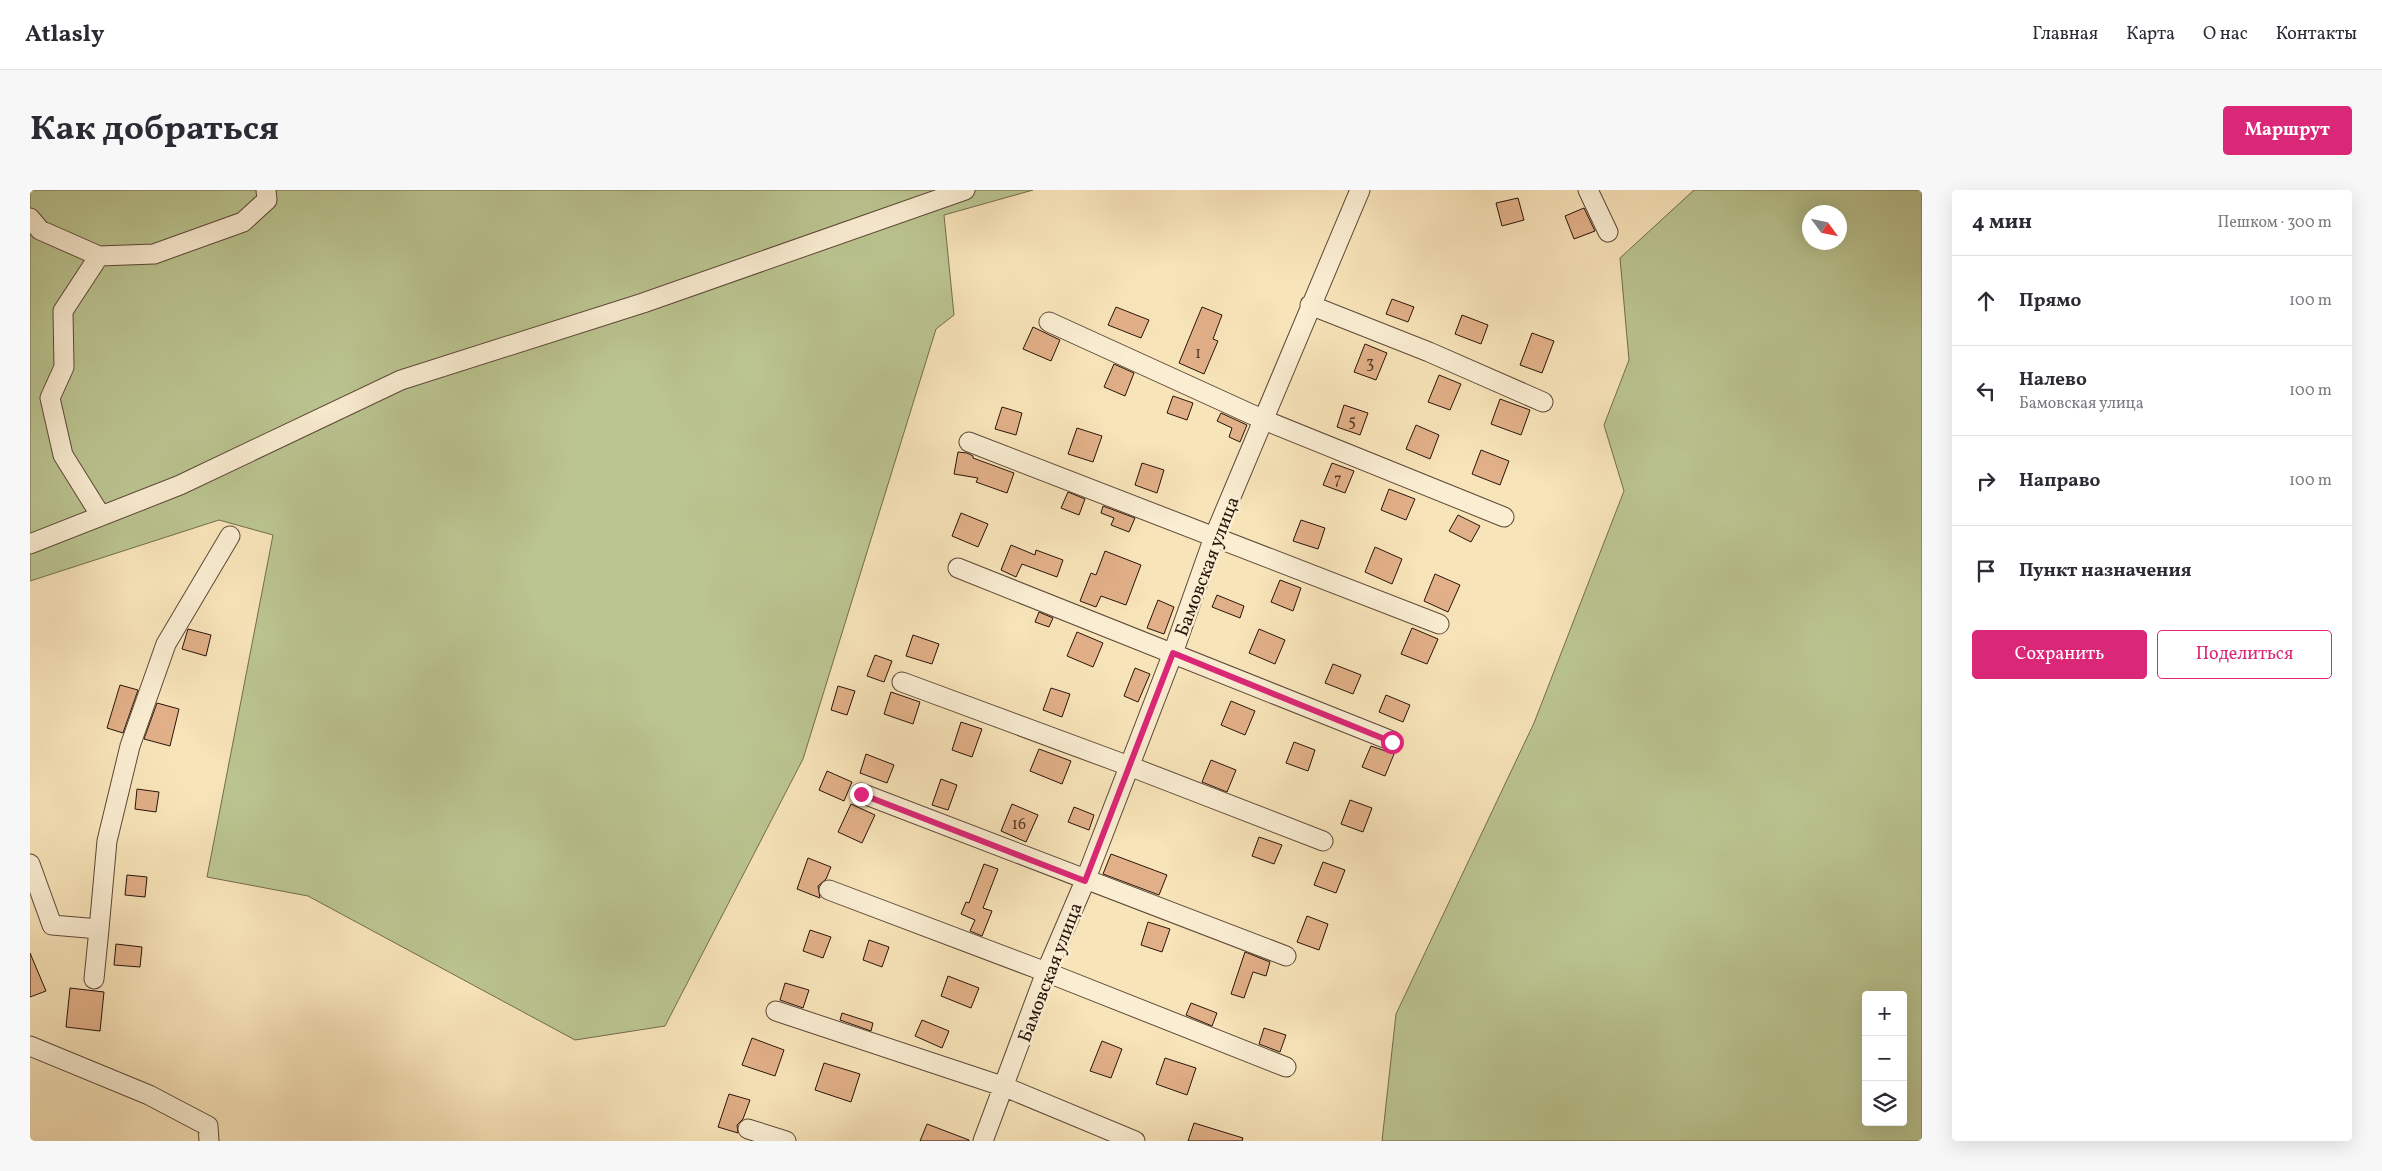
<!DOCTYPE html>
<html lang="ru">
<head>
<meta charset="utf-8">
<style>
  body { margin:0; font-family:Vollkorn,serif; background:#f7f7f7; color:#2b2b33 }
  .controls { position:absolute; right:15px; bottom:15px; display:grid; overflow:hidden; border-radius:5px; box-shadow:0 5px 20px #0002 }
  .controls button { width:45px; height:45px; display:grid; place-items:center; padding:0; border:0; border-bottom:1px solid #e1e1e2; background:#fff; color:#2b2b33; font:25px sans-serif }
  .compass { position:absolute; left:1772px; top:15px; width:45px; height:45px; border-radius:50%; background:#fff; box-shadow:0 5px 20px #0002; rotate:123deg }
  .stop { position:absolute; width:15px; height:15px; margin:-11px; border:4px solid #db2777; border-radius:50%; background:#fff }
  .stop.end { background:#db2777; border-color:#fff; box-shadow:0 1px 5px #0008 }
  .list { margin:0; padding:0; list-style:none }
  h2 { display:flex; justify-content:space-between; align-items:center; height:65px; margin:0; padding:0 20px; font-size:21px }
  h2 small { font-size:16px; font-weight:400; color:#7c7c81 }
  .list li { display:grid; grid-template-columns:32px 1fr auto; gap:15px; align-items:center; box-sizing:border-box; height:90px; padding:0 20px; border-top:1px solid #e1e1e2 }
  .list b { display:block; font-size:19px; white-space:nowrap }
  .list p { margin:0; font-size:16px; white-space:nowrap; color:#7c7c81 }
  .list em { font-size:16px; font-style:normal; color:#7c7c81 }
  .actions { display:flex; gap:10px; padding:15px 20px }
  .actions a { flex:1; padding:11px 0; border:1px solid #db2777; border-radius:5px; text-align:center; font-size:18px; color:#db2777 }
  .actions .main { background:#db2777; color:#fff }
  .icon { flex:none; width:28px; height:28px; fill:none; stroke:currentColor; stroke-width:2; stroke-linecap:round; stroke-linejoin:round }
  .map { position:relative; flex:none; width:1892px; height:951px; overflow:hidden; border-radius:5px }
  header { display:flex; align-items:center; gap:30px; box-sizing:border-box; height:70px; padding:0 25px; background:#fff; border-bottom:1px solid #e1e1e2 }
  header strong { font-size:24px }
  nav { display:flex; gap:28px; margin-inline-start:auto; font-size:18px }
  .intro { display:flex; align-items:center; justify-content:space-between; box-sizing:border-box; height:120px; padding:0 30px }
  h1 { margin:0; font-size:35px }
  .button { padding:12px 22px; border-radius:5px; background:#db2777; color:#fff; font-size:18px; font-weight:700 }
  main { display:flex; gap:30px; padding:0 30px }
  aside { flex:1; background:#fff; border-radius:5px; box-shadow:0 5px 20px #0002 }
  .map>svg:first-child { display:block }
</style>
</head>
<body>
<header>
<strong>Atlasly</strong>
<nav><a>Главная</a><a>Карта</a><a>О нас</a><a>Контакты</a></nav>
</header>
<div class="intro"><h1>Как добраться</h1><a class="button">Маршрут</a></div>
<main>
<div class="map">
<svg width="1892" height="951" viewBox="0 0 1892 951">
  <rect width="100%" height="100%" fill="#f8e4b9"/>
  <filter id="stains"><feTurbulence type="fractalNoise" baseFrequency=".004" numOctaves="4"/><feColorMatrix values="0 0 0 0 .2 0 0 0 0 .09 0 0 0 0 .02 0 0 0 .5 -.17"/></filter>
  <radialGradient id="worn" r=".72"><stop offset=".6" stop-color="#630" stop-opacity="0"/><stop offset="1" stop-color="#630" stop-opacity=".3"/></radialGradient>
  <path fill="#bbc591" stroke="#726c4e" fill-rule="evenodd" d="M0,0h1003l-89,25 10,100 -18,14 -133,430 -138,267 -90,14 -267,-144 -101,-19 66,-342 -54,-15 -189,61z
    M1664,0h228v951h-540l14,-127 138,-291 90,-232 -20,-66 25,-65 -9,-102zM1810,22v30h-30v-30zM1836,805h37v127h-37z"/>
  <path fill="#e2b088" stroke="#28140b" d="M1488,8l6,22 -22,6 -6,-23z
    M1554,18l11,23 -21,8 -9,-23z
    M1362,109l22,8 -6,15 -22,-8z
    M1086,117l33,13 -8,18 -33,-13z
    M1172,117l20,8 -9,24 5,2 -14,33 -25,-11z
    M1432,125l26,10 -7,19 -26,-10z
    M1003,137l27,13 -9,21 -28,-12z
    M1502,143l22,8 -12,32 -22,-8z
    M1335,154l22,9 -11,27 -22,-8z
    M1084,174l20,9 -9,23 -21,-9z
    M1409,185l22,9 -11,26 -22,-8z
    M1143,206l20,7 -6,17 -20,-7z
    M1470,209l30,11 -9,25 -30,-11z
    M1314,215l24,8 -8,22 -23,-8z
    M972,217l20,6 -6,22 -21,-6z
    M1191,223l26,12 -7,17 -11,-5 3,-9 -15,-7z
    M1386,235l23,10 -9,24 -24,-10z
    M1047,238l25,8 -9,26 -25,-8z
    M1451,260l28,11 -9,24 -28,-11z
    M928,262l9,1 6,3v2l41,15 -7,20 -31,-11 2,-4 -24,-4z
    M1112,273l22,7 -7,23 -22,-8z
    M1302,273l22,8 -9,22 -22,-8z
    M1359,299l26,10 -9,21 -25,-10z
    M1038,302l17,7 -6,16 -18,-7z
    M1073,316l32,12 -6,14 -18,-7 3,-7 -13,-5z
    M931,323l27,11 -10,23 -26,-11z
    M1428,325l22,11 -9,16 -22,-11z
    M1271,330l24,8 -7,21 -25,-8z
    M981,355l24,10 1,-5 27,10 -6,17 -35,-13 -6,13 -15,-7z
    M1345,357l27,12 -10,25 -27,-12z
    M1075,361l36,14 -15,40 -25,-9 -5,11 -16,-6 11,-28 5,2z
    M1405,384l25,11 -12,27 -24,-11z
    M1250,390l21,8 -8,23 -22,-9z
    M1187,405l27,11 -4,12 -28,-11z
    M1128,410l16,7 -10,27 -17,-6z
    M1009,422l14,6 -4,9 -14,-5z
    M1382,438l26,11 -11,25 -26,-10z
    M158,439l23,6 -5,21 -24,-7z
    M1229,439l26,11 -10,24 -26,-11z
    M1047,442l26,11 -10,24 -26,-11z
    M883,445l26,9 -7,20 -26,-8z
    M845,465l17,6 -8,21 -17,-6z
    M1303,474l28,11 -8,19 -28,-11z
    M1105,478l15,6 -12,28 -14,-6z
    M90,495l18,5 -15,43 -16,-5z
    M808,496l17,5 -8,24 -16,-5z
    M1021,498l19,6 -8,23 -19,-7z
    M861,502l29,10 -7,22 -29,-10z
    M1356,505l24,10 -7,17 -24,-10z
    M1201,511l24,10 -10,24 -24,-10z
    M127,513l22,6 -9,37 -26,-7z
    M931,532l21,7 -10,28 -20,-7z
    M1264,552l21,8 -7,21 -22,-8z
    M1341,556l23,8 -9,22 -23,-9z
    M1009,559l32,12 -9,23 -32,-13z
    M836,564l28,11 -7,18 -27,-10z
    M1181,570l25,10 -9,22 -25,-10z
    M797,581l25,11 -8,19 -25,-11z
    M911,589l16,6 -9,25 -16,-5z
    M107,599l22,3 -3,20 -21,-3z
    M1320,610l22,8 -9,24 -22,-8z
    M821,614l24,11 -13,28 -24,-11z
    M982,614l26,11 -12,27 -25,-11z
    M1044,617l20,8 -5,15 -21,-8z
    M1229,647l23,8 -8,19 -22,-8z
    M1081,664l56,21 -8,20 -56,-21z
    M778,668l23,9 -5,12 -8,7 2,12 -23,-9z
    M1293,672l22,8 -9,23 -22,-8z
    M954,674l14,5 -15,39 9,3 -10,25 -12,-5 5,-11 -14,-6 5,-12 3,1z
    M97,685l20,2 -2,20 -20,-2z
    M1277,726l21,8 -9,26 -22,-8z
    M1118,732l22,7 -8,23 -21,-7z
    M780,740l21,7 -8,21 -20,-7z
    M839,750l20,7 -7,20 -19,-7z
    M86,754l26,3 -2,20 -26,-2z
    M1215,762l25,10 -4,14 -13,-4 -9,26 -13,-4z
    M0,763l16,38 -16,6z
    M918,786l31,12 -8,20 -30,-12z
    M755,793l24,7 -6,18 -23,-8z
    M40,798l34,4 -4,39 -34,-4z
    M1161,813l26,10 -5,13 -26,-11z
    M812,823l31,10 -2,8 -31,-11z
    M892,830l27,11 -7,17 -27,-12z
    M1234,838l22,7 -6,17 -21,-8z
    M722,848l32,12 -9,26 -33,-11z
    M1072,851l20,8 -11,29 -21,-7z
    M1135,868l31,10 -9,27 -31,-11z
    M794,873l36,11 -9,28 -36,-12z
    M699,904l21,6 -7,19 -6,6 1,8 -20,-6z
    M1164,933l49,15 -1,3h-54z
    M897,934l42,16v1h-49z"/>
  <g fill="none" stroke-linecap="round" stroke-linejoin="round">
    <defs>
      <path id="minor" d="M1558,0l20,42
        M0,28l10,12 59,26 55,-2 89,-32 24,-22 -1,-10
        M69,66l-36,55 1,56 -14,31 13,57 38,61
        M1280,115l119,47 114,50
        M1019,132l215,98 240,97
        M939,252l470,182
        M0,354l150,-59 221,-105 242,-77 322,-113
        M928,378l434,173
        M872,492l227,84 194,75
        M831,603l425,163
        M0,674l22,61 47,4 -5,50
        M799,700l217,82 240,95
        M69,739l8,-88 23,-95 36,-102 64,-108
        M746,821l229,76 130,54
        M0,856l119,49 59,31 1,15
        M718,939l38,12
        M953,951l63,-169 39,-91 88,-228 41,-116 146,-347"/>
    </defs>
    <use href="#minor" stroke="#5c4836" stroke-width="21"/>
    <use href="#minor" stroke="#faedd2" stroke-width="19"/>
  </g>
  <g fill="none" stroke-linecap="round" stroke-linejoin="round">
    <path stroke="#db2777" stroke-width="6" d="M831,604l224,87 88,-228 219,89"/>
  </g>
  <g text-anchor="middle" stroke-width="5" stroke-linejoin="round" paint-order="stroke">
    <g font-size="16" fill="#563b2a">
      <text x="1168" y="168">1</text>
      <text x="1340" y="178">3</text>
      <text x="1322" y="236">5</text>
      <text x="1308" y="294">7</text>
      <text x="989" y="639">16</text>
    </g>
    <g font-size="19" fill="#28140b" stroke="#faedd2">
      <text transform="translate(1176 376) rotate(-69)" y="7">Бамовская улица</text>
      <text transform="translate(1019 782) rotate(-69)" y="7">Бамовская улица</text>
    </g>
  </g>
  <rect width="100%" height="100%" filter="url(#stains)"/>
  <rect width="100%" height="100%" fill="url(#worn)"/>
</svg>
<div class="controls">
<button>+</button>
<button>−</button>
<button><svg class="icon" aria-label="layers" viewBox="0 0 24 24"><path d="M12 4l9 5-9 5-9-5zM3 14l9 5 9-5"/></svg></button>
</div>
<svg class="compass" viewBox="-18 -18 36 36"><path d="M0-13l5 13h-10z" fill="#e53935"/><path d="M0 13l5-13h-10z" fill="#7c7c81"/></svg>
<div class="stop" style="left:1362px;top:552px"></div>
<div class="stop end" style="left:831px;top:604px"></div>
</div>
<aside>
<h2>4 мин<small>Пешком · 300 m</small></h2>
<ul class="list">
<li><svg class="icon" aria-label="ahead" viewBox="0 0 24 24"><path d="M12 20V5M6 11l6-6 6 6"/></svg><div><b>Прямо</b></div><em>100 m</em></li>
<li><svg class="icon" aria-label="left" viewBox="0 0 24 24"><path d="M17 20v-9H6M10 6l-5 5 5 5"/></svg><div><b>Налево</b><p>Бамовская улица</p></div><em>100 m</em></li>
<li><svg class="icon" aria-label="right" viewBox="0 0 24 24"><path d="M7 20v-9h11M14 6l5 5-5 5"/></svg><div><b>Направо</b></div><em>100 m</em></li>
<li><svg class="icon" aria-label="arrive" viewBox="0 0 24 24"><path d="M6 21V4h12l-3 4 3 4H6"/></svg><div><b>Пункт назначения</b></div></li>
</ul>
<div class="actions"><a class="main">Сохранить</a><a>Поделиться</a></div>
</aside>
</main>
</body>
</html>
